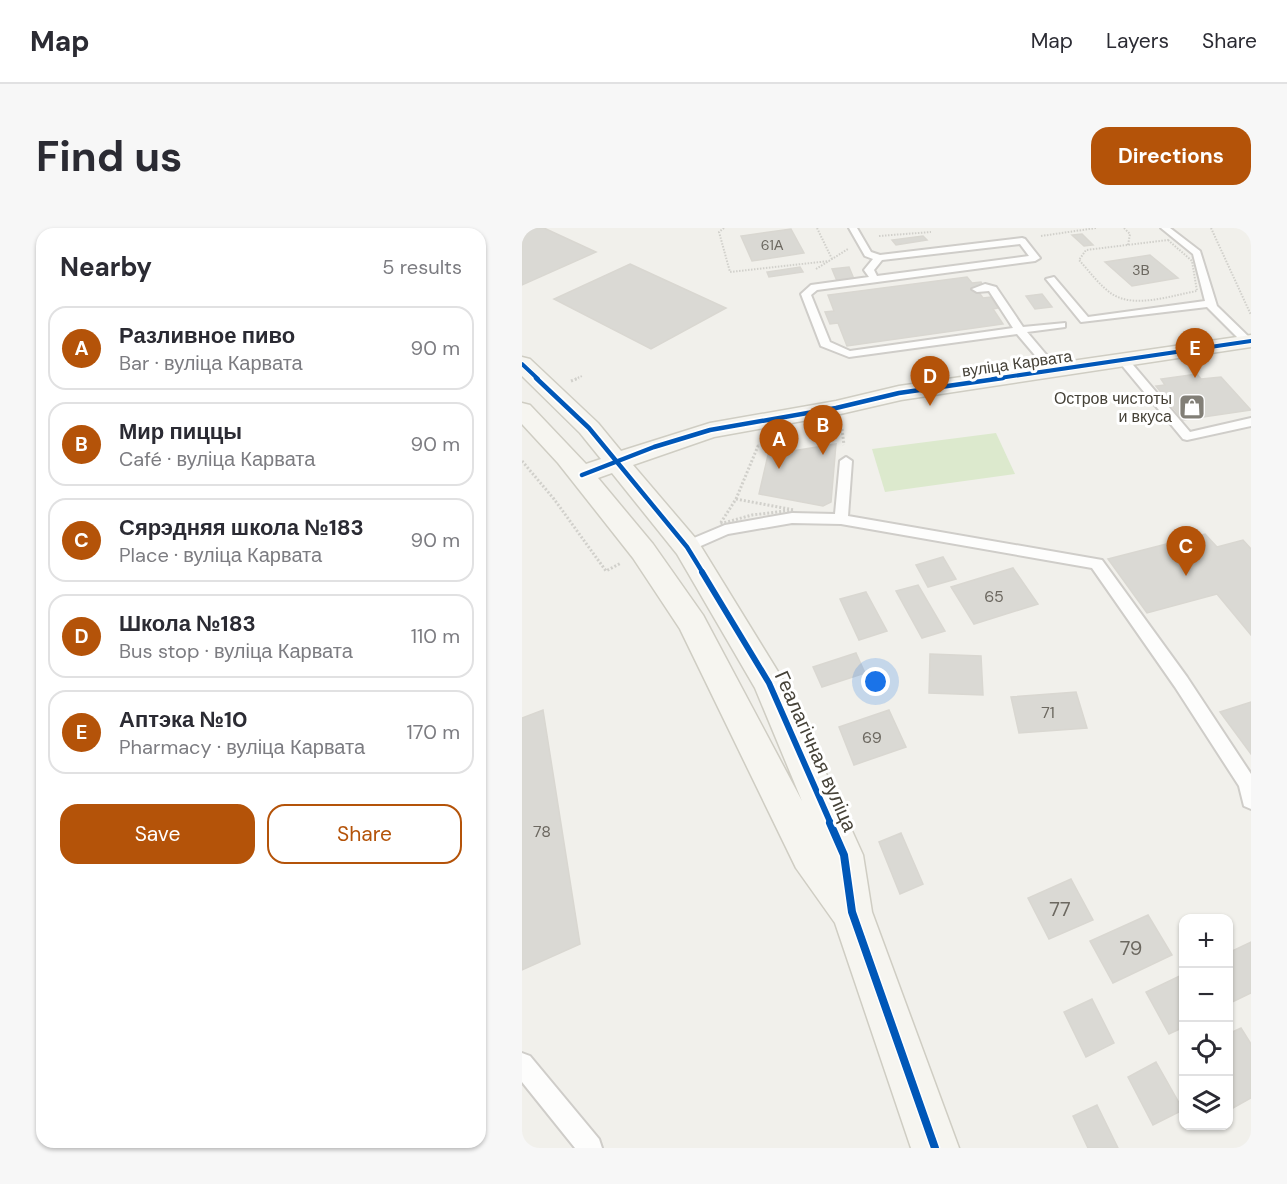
<!DOCTYPE html>
<html lang="en">
<head>
<meta charset="utf-8">
<style>
  body { margin:0; font-family:"DM Sans",sans-serif; background:#f7f7f7; color:#2b2b33 }
  .controls { position:absolute; right:18px; bottom:18px; display:grid; overflow:hidden; border-radius:12px; box-shadow:0 2px 4px #0004 }
  .controls button { width:54px; height:54px; display:grid; place-items:center; padding:0; border:0; border-bottom:2px solid #e1e1e2; background:#fff; color:#2b2b33; font:30px sans-serif }
  .you { position:absolute; left:354px; top:454px; width:21px; height:21px; margin:-15px; border:4px solid #fff; border-radius:50%; background:#1a73e8; box-shadow:0 0 0 9px #1a73e833 }
  .badge { display:grid; place-items:center; width:39px; height:39px; border-radius:50%; background:#b45309; color:#fff; font-size:20px; font-weight:700 }
  .pin { position:absolute; translate:-50% -50px; filter:drop-shadow(0 2px 3px #0008) }
  .pin::after { content:''; position:absolute; top:32px; width:21px; height:18px; background:inherit; clip-path:polygon(0 0,100% 0,50% 100%) }
  .list { margin:0; padding:0; list-style:none }
  h2 { display:flex; justify-content:space-between; align-items:center; height:78px; margin:0; padding:0 24px; font-size:26px }
  h2 small { font-size:20px; font-weight:400; color:#7c7c81 }
  .list li { display:grid; grid-template-columns:39px 1fr auto; gap:18px; align-items:center; box-sizing:border-box; height:84px; margin:0 12px 12px; padding:0 12px; border:2px solid #e1e1e2; border-radius:18px }
  .list b { display:block; font-size:22px; white-space:nowrap }
  .list p { margin:0; font-size:20px; white-space:nowrap; color:#7c7c81 }
  .list em { font-size:20px; font-style:normal; color:#7c7c81 }
  .actions { display:flex; gap:12px; padding:18px 24px }
  .actions a { flex:1; padding:14px 0; border:2px solid #b45309; border-radius:18px; text-align:center; font-size:21px; color:#b45309 }
  .actions .main { background:#b45309; color:#fff }
  .icon { flex:none; width:33px; height:33px; fill:none; stroke:currentColor; stroke-width:2; stroke-linecap:round; stroke-linejoin:round }
  .map { position:relative; flex:none; width:729px; height:920px; overflow:hidden; border-radius:18px }
  header { display:flex; align-items:center; gap:36px; box-sizing:border-box; height:84px; padding:0 30px; background:#fff; border-bottom:2px solid #e1e1e2 }
  header strong { font-size:28px }
  nav { display:flex; gap:33px; margin-inline-start:auto; font-size:21px }
  .intro { display:flex; align-items:center; justify-content:space-between; box-sizing:border-box; height:144px; padding:0 36px }
  h1 { margin:0; font-size:42px }
  .button { padding:15px 27px; border-radius:18px; background:#b45309; color:#fff; font-size:21px; font-weight:700 }
  main { display:flex; gap:36px; padding:0 36px }
  aside { flex:1; background:#fff; border-radius:18px; box-shadow:0 2px 4px #0004 }
  .map>svg:first-child { display:block }
</style>
</head>
<body>
<header>
<strong>Map</strong>
<nav><a>Map</a><a>Layers</a><a>Share</a></nav>
</header>
<div class="intro"><h1>Find us</h1><a class="button">Directions</a></div>
<main>
<aside>
<h2>Nearby<small>5 results</small></h2>
<ul class="list">
<li><span class="badge">A</span><div><b>Разливное пиво</b><p>Bar · вуліца Карвата</p></div><em>90 m</em></li>
<li><span class="badge">B</span><div><b>Мир пиццы</b><p>Café · вуліца Карвата</p></div><em>90 m</em></li>
<li><span class="badge">C</span><div><b>Сярэдняя школа №183</b><p>Place · вуліца Карвата</p></div><em>90 m</em></li>
<li><span class="badge">D</span><div><b>Школа №183</b><p>Bus stop · вуліца Карвата</p></div><em>110 m</em></li>
<li><span class="badge">E</span><div><b>Аптэка №10</b><p>Pharmacy · вуліца Карвата</p></div><em>170 m</em></li>
</ul>
<div class="actions"><a class="main">Save</a><a>Share</a></div>
</aside>
<div class="map">
<svg width="729" height="920" viewBox="0 0 729 920">
  <rect width="100%" height="100%" fill="#f1f0eb"/>
  <path fill="#dce9cd" d="M474,205l19,41 -130,18 -13,-43z"/>
  <path fill="#dad9d4" stroke="#d9d7d1" stroke-width="1.5" d="M0,0h22l52,24 -74,33z
    M269,1l13,24 -52,8 -11,-25z
    M560,6l11,11 -9,1 -12,-11z
    M401,8l4,4 -31,5 -4,-5z
    M628,27l28,23 -46,8 -27,-24z
    M108,36l96,44 -75,41 -97,-50z
    M278,39l3,5 -34,5 -2,-5z
    M327,39l5,12 -17,2 -5,-12z
    M445,49l5,6 9,-1 2,4 -8,1 8,11 8,-1 7,11 -5,1 10,15 -156,22 -9,-23 -8,1 -5,-12 9,-1 -6,-16z
    M520,66l10,13 -17,2 -9,-13z
    M675,146l4,5 20,-2 30,33 -68,10 -27,-34 9,-1 -4,-6z
    M314,216l-5,58 -8,4 -64,-12 9,-39z
    M683,306l12,13 26,-7 8,9v86l-34,-41 -70,19 -39,-54z
    M421,329l13,22 -28,8 -12,-22z
    M491,340l25,36 -64,20 -23,-37z
    M396,357l27,46 -23,7 -26,-47z
    M344,364l21,39 -28,9 -19,-41z
    M334,425l9,20 -43,14 -9,-20z
    M408,426l51,2 2,39 -54,-2z
    M554,464l11,36 -68,5 -8,-36z
    M729,474v52l-31,-42z
    M21,482l37,234 -58,26v-252z
    M367,482l17,37 -52,18 -15,-38z
    M379,605l22,51 -23,10 -21,-52z
    M549,651l22,41 -44,19 -21,-41z
    M626,687l24,40 -59,28 -23,-42z
    M729,714v51l-23,11v-51z
    M662,746v53l-15,7 -23,-42z
    M570,771l22,44 -28,14 -22,-45z
    M719,800l10,16v54l-18,10 -5,-7v-67z
    M634,834l27,48 -30,15 -25,-48z
    M575,877l21,43h-30l-15,-32z"/>
  <g fill="none" stroke-linecap="round" stroke-linejoin="round">
    <defs>
      <path id="lane" d="M327,0h8l14,24 9,3 142,-17 3,1 15,19 -5,3 -218,29 -6,5 19,47 20,9 163,-23 -24,-37 -12,1 -5,-3 13,-5 11,3 27,40 42,-4v4l-38,5 33,39 -6,3 -4,-1 -33,-39 -168,23 -28,-11 -20,-52 10,-9 58,-8 -5,-7 9,-11 -8,-3zM498,16l9,12 -152,20 -3,-6 8,-10z
        M639,0h9l30,23 17,55 34,33v5h-7l-37,-37 -126,15 -35,-43 8,-2 34,40 117,-16 -12,-47z
        M602,130l4,1 62,73 61,-14v8l-64,14 -4,-1 -63,-76 -1,-2z
        M324,229l6,4 -4,55 254,44 85,117 64,97v35l-7,-3 -5,-20 -64,-99 -83,-119 -251,-44 -49,-1 -64,11 -41,18 -7,-5 2,-4 43,-18 67,-12 43,1 5,-53z
        M0,825l8,3 69,83 3,9h-27l-53,-66z"/>
      <path id="secondary" d="M729,107v12l-350,53 -65,15 -122,22 -81,28 64,75 88,143 78,172 9,57 87,236h-48l-76,-225 -39,-55 -116,-239 -47,-71 -75,-95 -36,-39v-21l8,2 56,59 15,-5 -21,-26 -58,-57v-19l8,2 68,64 23,28 89,-28 126,-22 63,-15zM90,245l65,81 78,134 47,113 -99,-186 -50,-71 -55,-66z"/>
    </defs>
    <use href="#lane" stroke="#cfcdc9" stroke-width="4"/>
    <use href="#secondary" stroke="#cfcdc3" stroke-width="3"/>
    <path stroke="#d1d0cb" stroke-width="2" stroke-dasharray="1.5 1.5" stroke-linecap="butt" d="M202,0l-5,4 11,40 99,-11
      M295,0l15,31
      M602,0l6,6 -2,11
      M689,0l40,87
      M357,8l52,-4
      M519,8l55,-8
      M646,12l24,21 5,30c-24,4 -62,18 -85,3 -12,-8 -23,-23 -33,-34l7,-10z
      M294,41l32,-20
      M53,151l7,-3"/>
    <path stroke="#d1d0cb" stroke-width="3" stroke-dasharray="2 2" stroke-linecap="butt" d="M49,153l8,-3
      M320,201l2,16
      M290,208l30,-5
      M0,233l32,38 52,72 15,-8
      M214,271l58,11 -42,5 -32,9z
      M214,271l22,-53h2"/>
    <use href="#lane" fill="#fdfdfc" fill-rule="evenodd"/>
    <use href="#secondary" fill="#f6f5f0" fill-rule="evenodd"/>
    <defs>
      <path id="cycleway-far3" d="M0,136l16,15
        M471,151l258,-38"/>
      <path id="cycleway-far2" d="M14,150l53,50 98,119 16,26
        M60,247l72,-28 56,-17 126,-22 63,-15 104,-15"/>
      <path id="cycleway-far1" d="M180,344l67,111 62,141"/>
      <path id="cycleway" d="M308,595l14,32 8,57 83,236"/>
    </defs>
    <use href="#cycleway-far3" stroke="#fff" stroke-width="6"/>
    <use href="#cycleway-far2" stroke="#fff" stroke-width="8"/>
    <use href="#cycleway-far1" stroke="#fff" stroke-width="10"/>
    <use href="#cycleway" stroke="#fff" stroke-width="11"/>
    <use href="#cycleway-far3" stroke="#0057b8" stroke-width="4"/>
    <use href="#cycleway-far2" stroke="#0057b8" stroke-width="4.5"/>
    <use href="#cycleway-far1" stroke="#0057b8" stroke-width="6"/>
    <use href="#cycleway" stroke="#0057b8" stroke-width="8"/>
  </g>
  <defs>
    <symbol id="shop-square" viewBox="-11 -11 22 22"><rect x="-9" y="-9" width="18" height="18" rx="4" fill="#827f77" stroke="#fff"/><path d="M-5-2.5h2.3a2.7 3.5 0 0 1 5.4 0H5L5.5 6h-11ZM-1.5-2.5h3a1.5 2.3 0 0 0-3 0Z" fill="#fff"/></symbol>
  </defs>
  <g fill-rule="evenodd">
    <use href="#shop-square" x="655" y="164" width="30" height="30"/>
  </g>
  <g text-anchor="middle" stroke-width="6" stroke-linejoin="round" paint-order="stroke">
    <g font-size="14" fill="#6c6860">
      <text x="250" y="22">61А</text>
      <text x="619" y="47">3В</text>
    </g>
    <g font-size="16" fill="#464238" stroke="#fff">
      <text transform="translate(495 135) rotate(-8)" y="6">вуліца Карвата</text>
    </g>
    <g font-size="16" fill="#464238" stroke="#fff" text-anchor="end">
      <text x="650" y="176">Остров чистоты<tspan x="650" dy="18">и вкуса</tspan></text>
    </g>
    <g font-size="16" fill="#6c6860">
      <text x="472" y="374">65</text>
      <text x="526" y="490">71</text>
      <text x="350" y="515">69</text>
      <text x="20" y="609">78</text>
    </g>
    <g font-size="20" fill="#464238" stroke="#fff">
      <text transform="translate(294 523) rotate(66)" y="7">Геалагічная вуліца</text>
    </g>
    <g font-size="20" fill="#6c6860">
      <text x="538" y="688">77</text>
      <text x="609" y="727">79</text>
    </g>
  </g>
</svg>
<div class="controls">
<button>+</button>
<button>−</button>
<button><svg class="icon" aria-label="locate" viewBox="0 0 24 24"><circle cx="12" cy="12" r="6"/><path d="M12 2v4M12 18v4M2 12h4M18 12h4"/></svg></button>
<button><svg class="icon" aria-label="layers" viewBox="0 0 24 24"><path d="M12 4l9 5-9 5-9-5zM3 14l9 5 9-5"/></svg></button>
</div>
<div class="you"></div>
<div class="pin badge" style="left:257px;top:241px">A</div>
<div class="pin badge" style="left:301px;top:227px">B</div>
<div class="pin badge" style="left:664px;top:348px">C</div>
<div class="pin badge" style="left:408px;top:178px">D</div>
<div class="pin badge" style="left:673px;top:150px">E</div>
</div>
</main>
</body>
</html>
